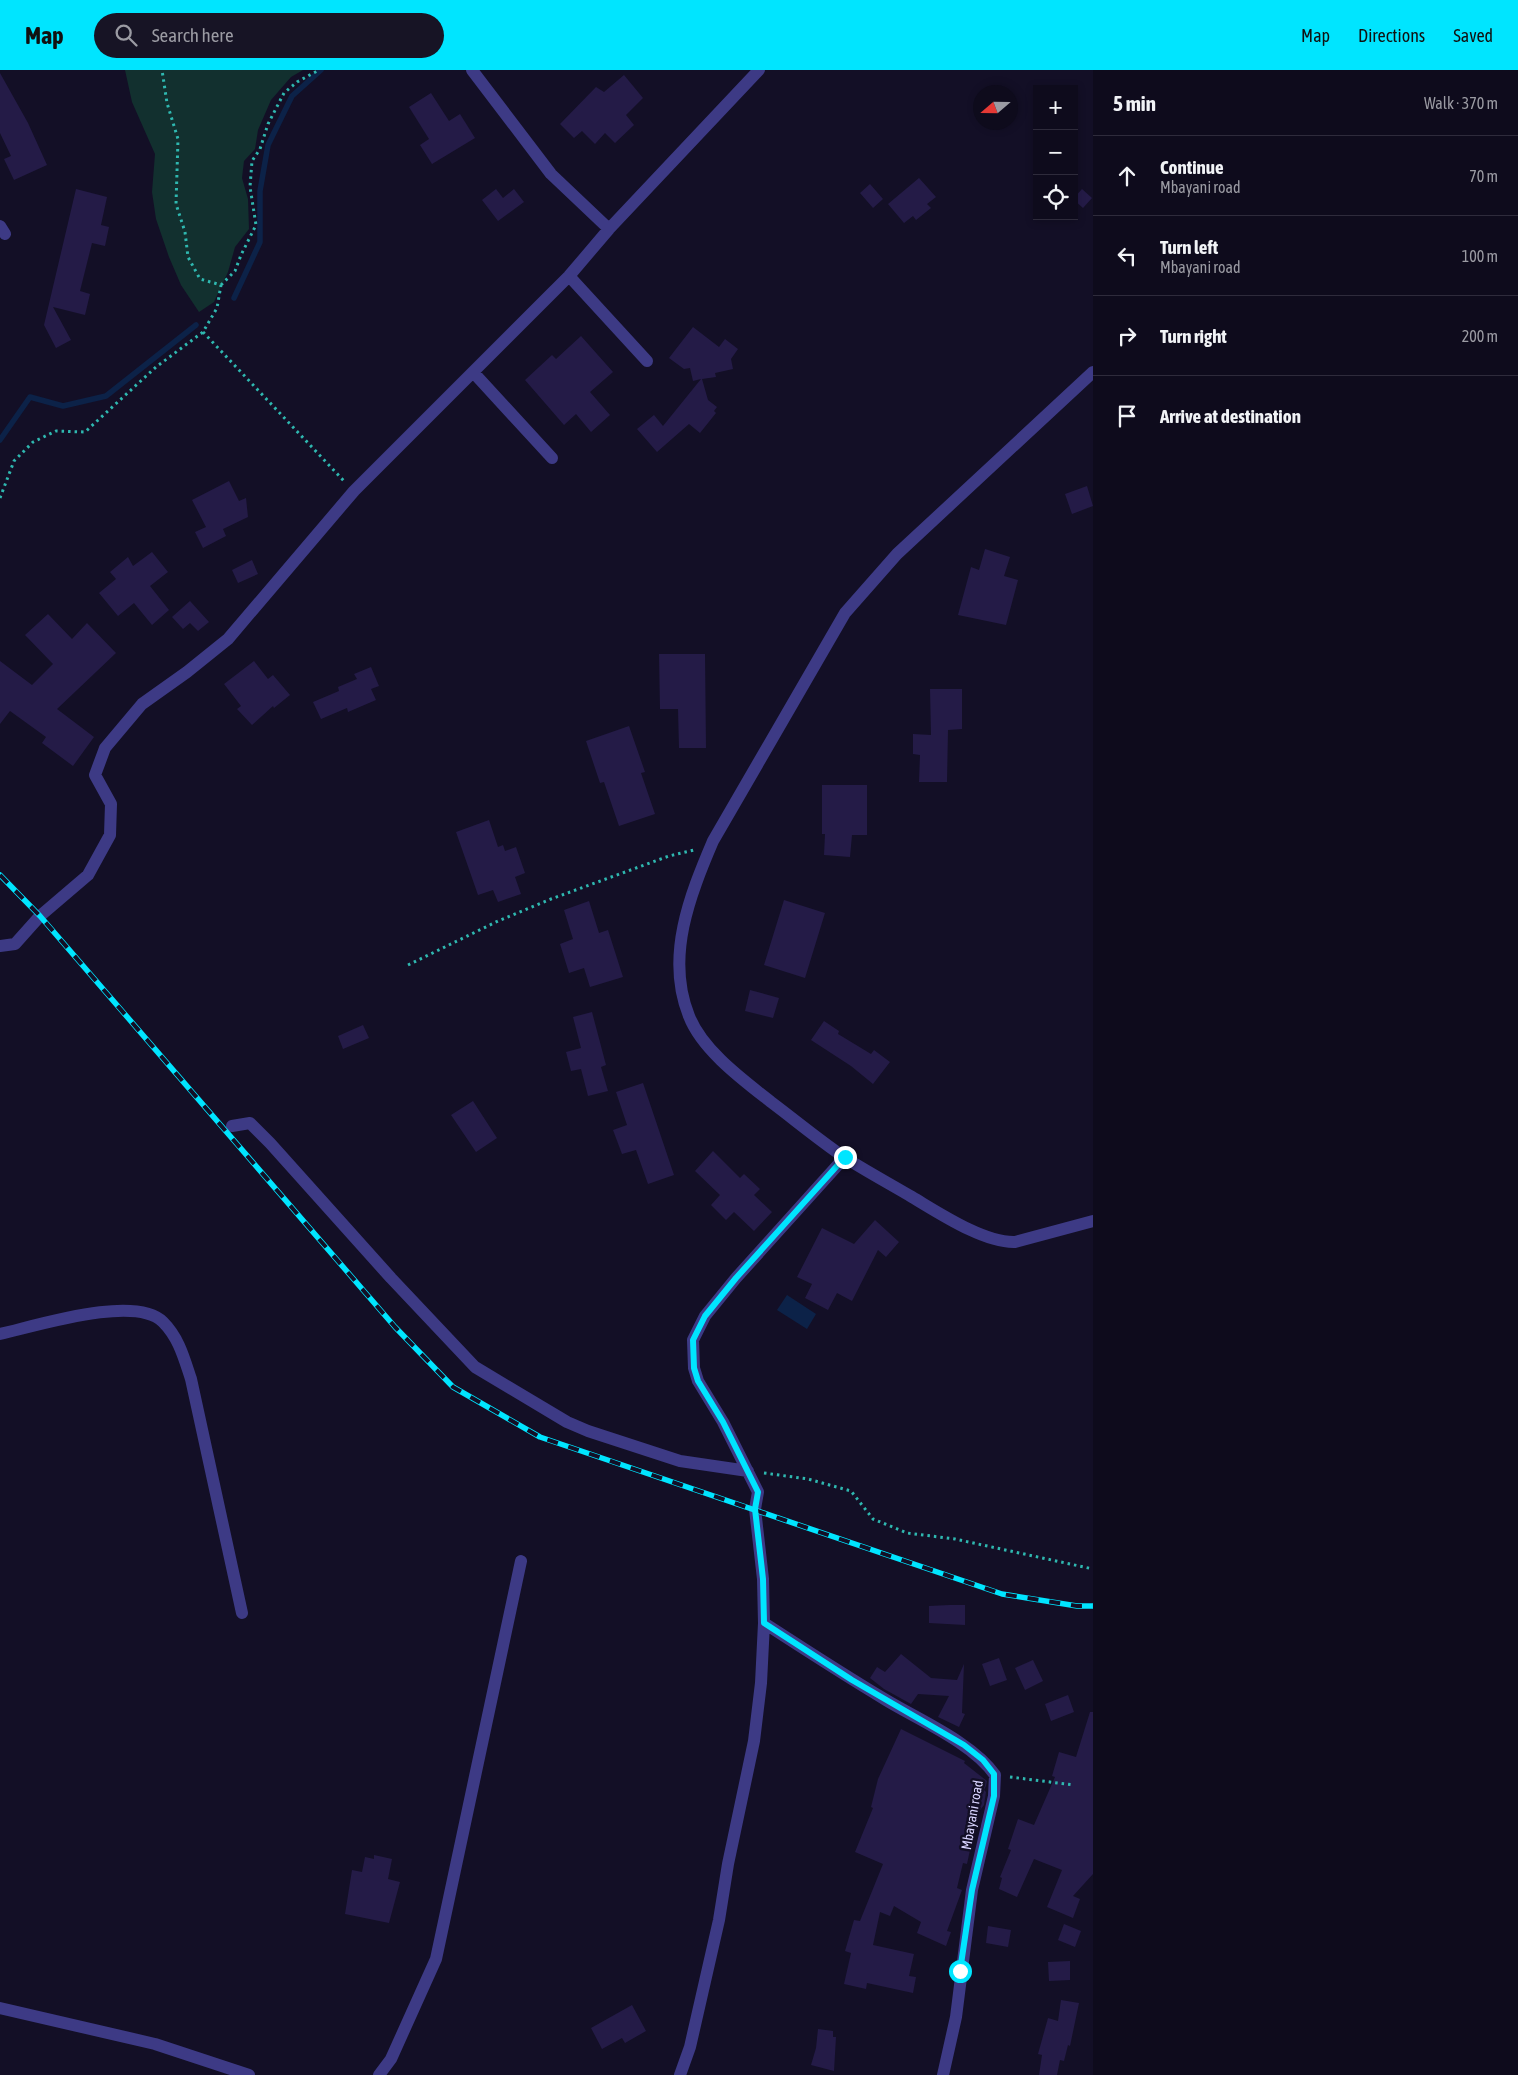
<!DOCTYPE html>
<html lang="en">
<head>
<meta charset="utf-8">
<style>
  body { margin:0; font-family:"Asap Condensed",sans-serif; background:#171425; color:#f1f3f6 }
  .controls { position:absolute; right:15px; top:15px; display:grid; overflow:hidden; border-radius:0px; box-shadow:0 2px 8px #0003 }
  .controls button { width:45px; height:45px; display:grid; place-items:center; padding:0; border:0; border-bottom:1px solid #2e2b3b; background:#0e0b1c; color:#f1f3f6; font:25px sans-serif }
  .compass { position:absolute; left:973px; top:15px; width:45px; height:45px; border-radius:50%; background:#0e0b1c; box-shadow:0 2px 8px #0003; rotate:250deg }
  .stop { position:absolute; width:15px; height:15px; margin:-11px; border:4px solid #00e5ff; border-radius:50%; background:#fff }
  .stop.end { background:#00e5ff; border-color:#fff; box-shadow:0 1px 5px #0008 }
  .list { margin:0; padding:0; list-style:none }
  h2 { display:flex; justify-content:space-between; align-items:center; height:65px; margin:0; padding:0 20px; font-size:21px }
  h2 small { font-size:16px; font-weight:400; color:#9b9ba3 }
  .list li { display:grid; grid-template-columns:32px 1fr auto; gap:15px; align-items:center; box-sizing:border-box; height:80px; padding:0 20px; border-top:1px solid #2e2b3b }
  .list b { display:block; font-size:19px; white-space:nowrap }
  .list p { margin:0; font-size:16px; white-space:nowrap; color:#9b9ba3 }
  .list em { font-size:16px; font-style:normal; color:#9b9ba3 }
  .icon { flex:none; width:28px; height:28px; fill:none; stroke:currentColor; stroke-width:2; stroke-linecap:round; stroke-linejoin:round }
  .map { position:relative; flex:none; width:1093px; height:2005px; overflow:hidden }
  header { display:flex; align-items:center; gap:30px; box-sizing:border-box; height:70px; padding:0 25px; background:#00e5ff; color:#111 }
  header strong { font-size:24px }
  nav { display:flex; gap:28px; margin-inline-start:auto; font-size:18px }
  .search { width:350px; height:45px; background:#171425; display:flex; align-items:center; gap:12px; box-sizing:border-box; padding:0 18px; border-radius:28px; color:#9b9ba3; font-size:19px }
  main { display:flex }
  aside { flex:1; background:#0e0b1c }
  .map>svg:first-child { display:block }
</style>
</head>
<body>
<header>
<strong>Map</strong>
<div class="search"><svg class="icon" aria-label="search" viewBox="0 0 24 24"><circle cx="10" cy="10" r="6"/><path d="M15 15l6 6"/></svg>Search here</div>
<nav><a>Map</a><a>Directions</a><a>Saved</a></nav>
</header>
<main>
<div class="map">
<svg width="1093" height="2005" viewBox="0 0 1093 2005">
  <rect width="100%" height="100%" fill="#130f26"/>
  <path fill="#12302f" d="M125,0h178l-12,7 -20,23 -13,30 -3,19 -11,12 -2,17 6,21 1,30 -14,18 -7,25 -14,30 -15,10 -18,-27 -12,-28 -13,-38 -4,-27 3,-38 -23,-52z"/>
  <path fill="#0c2248" d="M787,1225l29,19 -9,15 -30,-19z"/>
  <g fill="none" stroke-linecap="round" stroke-linejoin="round">
    <path stroke="#0c2248" stroke-width="5.5" d="M234,228l26,-56v-51l8,-46 24,-49 29,-26
      M0,370l30,-43 33,9 43,-10 90,-71"/>
  </g>
  <path fill="#241b47" d="M0,3l28,50 19,42 -33,15 -10,-21 7,-3 -11,-23z
    M624,5l19,23 -17,17 8,10 -19,18 -10,-10 -10,11 -13,-13 -8,7 -14,-14 36,-37 8,5z
    M431,23l18,28 11,-7 15,24 -43,26 -12,-19 9,-6 -20,-32z
    M919,108l17,19 -9,7 4,4 -15,12 -3,-4 -9,7 -16,-19z
    M870,114l13,15 -10,9 -13,-15z
    M76,119l31,8 -6,28 8,2 -4,19 -13,-3 -12,48 10,3 -5,21 -32,-8 18,33 -15,8 -12,-23z
    M496,119l7,9 11,-9 10,13 -26,19 -16,-21z
    M1082,119l10,9 -9,10 -9,-8v-2z
    M693,257l26,20 6,-8 13,10 -7,10 2,10 -18,4 1,4 -14,2 6,21 9,7 -3,4 2,2 -16,20 -11,-9 -32,28 -20,-23 17,-14 9,11 38,-47 -8,2 -3,-13 -6,1 -15,-11z
    M581,266l32,36 -23,20 20,23 -19,17 -15,-18 -12,11 -39,-45 27,-25 4,4z
    M229,411l10,20 7,-3 2,19 -25,12 3,7 -23,12 -8,-16 11,-5 -14,-27z
    M1087,416l6,20 -21,8 -7,-20z
    M985,479l25,8 -6,19 14,4 -12,45 -48,-10 13,-48 8,3z
    M152,482l16,20 -18,14 19,24 -17,15 -18,-22 -16,13 -19,-23 17,-14 -6,-7 18,-15 5,9z
    M252,490l6,14 -20,9 -6,-13z
    M190,531l19,21 -11,9 -8,-8 -7,6 -11,-12z
    M48,544l24,25 15,-16 29,30 -59,56 37,28 -21,29 -31,-23 4,-6 -36,-26 -10,13v-63l32,24 21,-21 -28,-29z
    M659,584h46l1,94h-27l-1,-39h-18z
    M254,591l14,18 5,-4 17,20 -16,13 -1,-2 -21,19 -15,-16 4,-3 -17,-22z
    M371,597l8,19 -8,3 5,11 -28,12 -1,-4 -26,11 -8,-17 26,-11 -1,-4 19,-8 -3,-5z
    M930,619h32v40l-14,1 -1,52h-28l1,-27 -7,-1v-20l18,1z
    M629,656l16,46 -4,1 14,41 -36,12 -15,-44 -4,1 -14,-42z
    M822,715h45v50h-15l-2,22 -26,-2 1,-21h-3z
    M489,750l9,27 5,-2 2,6 11,-4 9,26 -10,4 6,17 -23,8 -5,-12 -15,5 -22,-63z
    M784,830l41,13 -20,65 -41,-13z
    M589,831l10,32 9,-3 15,47 -33,10 -6,-19 -15,5 -9,-29 13,-5 -9,-29z
    M750,920l29,8 -6,20 -28,-7z
    M592,942l14,53 -5,2 7,24 -20,5 -7,-27 -10,2 -5,-19 15,-4 -8,-31z
    M824,951l15,10 -1,3 33,20 3,-4 16,12 -17,22 -22,-18 -40,-26z
    M363,955l6,13 -26,11 -5,-13z
    M643,1013l31,92 -26,9 -12,-34 -14,4 -9,-24 14,-5 -11,-33z
    M473,1031l24,37 -21,14 -25,-37z
    M713,1081l27,27 4,-4 16,15 -6,6 18,17 -18,19 -20,-19 -8,8 -15,-15 9,-10 -25,-24z
    M875,1150l24,22 -13,15 -8,-7 -26,51 -15,-8 -9,17 -23,-12 7,-14 -15,-7 25,-49 32,16z
    M950,1535h15v20l-36,-2v-17z
    M901,1584l30,24 26,2 7,-16 -2,49 3,1 -6,13 -21,-10 11,-21 -31,-2 -7,10 -27,-15 -14,-11 7,-11 8,5z
    M999,1588l8,22 -17,6 -8,-22z
    M1033,1590l10,21 -18,9 -10,-22z
    M1068,1625l6,17 -23,9 -6,-17z
    M1090,1642h3v162l-20,22 7,3 -7,19 -26,-11 15,-37 -28,-11 -17,38 -18,-8 3,-11 -2,-1 11,-27 -3,-1 10,-30 16,6 21,-48 -3,-1 7,-24 17,5z
    M901,1659l64,32 -1,2 23,18 -1,5 -2,4 2,2 -2,13 -16,21 5,2 -9,21 6,1 -3,14 -4,-1 -6,25 5,2 -15,41 4,1 -5,14 -29,-13 4,-11 -27,-16 -4,10 -10,-4 -7,33 41,9 -5,22 7,1 -3,16 -46,-10 -1,6 -22,-5 7,-31 -6,-2 9,-31 6,1 23,-57 -28,-12 18,-44 -2,-1 7,-28z
    M374,1785l18,4 -4,20 12,3 -11,41 -44,-9 7,-44 10,2 3,-15 9,2z
    M1064,1854l17,7 -6,16 -17,-7z
    M988,1856l23,4 -3,17 -22,-4z
    M1070,1891v19l-21,1 -1,-19z
    M1061,1930l18,3 -9,43 -2,-1 -4,16 -4,-1 -3,15h-18l3,-20 -4,-1 10,-36 10,3z
    M632,1935l14,26 -21,12 -3,-5 -20,11 -11,-21z
    M818,1959l15,2v6h3l-2,34 -23,-6 5,-17z"/>
  <g fill="none" stroke-linecap="round" stroke-linejoin="round">
    <path stroke="#2fb8b0" stroke-width="3" stroke-dasharray="2.5 4" stroke-linecap="butt" d="M221,215l14,-14 6,-16 15,-30 -6,-38 2,-26 8,-12 8,-25 16,-31 13,-11 22,-12
      M203,262l141,149
      M0,428l14,-37 19,-19 23,-11 29,1 71,-65 47,-35 14,-24 4,-23 -21,-6 -12,-22 -3,-25 -9,-28 2,-65 -11,-36 -5,-33
      M408,895l90,-44 53,-22 118,-43 25,-6
      M764,1403l44,6 43,12 22,28 34,14 48,6 138,30
      M1010,1707l64,8"/>
    <path stroke="#3d3a85" stroke-width="12" d="M472,0l79,104 58,55
      M0,156l5,8
      M569,206l78,85
      M473,302l79,86
      M1093,302l-196,182 -52,59 -132,228c-23,54 -48,116 -24,175 13,34 54,64 82,86 24,18 48,38 73,55 22,14 46,27 68,40 27,16 72,46 103,45l78,-21
      M0,876l15,-2 25,-28 48,-41 22,-40 1,-31 -16,-29 10,-27 37,-44 45,-32 41,-33 126,-148 215,-215 40,-47 150,-159
      M232,1056l18,-3 20,20 121,135 84,89 92,55 21,9 92,30 68,10
      M0,1264c36,-8 135,-40 163,-12 16,16 21,36 28,57l51,234
      M764,1553c40,26 80,52 122,77 33,20 87,43 109,75l-1,21 -22,94 -16,127 -13,58
      M0,1938l155,36 94,31
      M379,2005l12,-16 45,-100 85,-398
      M680,2005l10,-28 29,-127 9,-56 26,-123 7,-58 3,-60 -1,-44 -8,-70 3,-17 -35,-70 -25,-41 -4,-13 -1,-28 12,-24 31,-38 109,-121"/>
    <defs>
      <path id="rail" d="M0,805l40,41 355,411 58,60 87,50 462,157 75,12h16"/>
    </defs>
    <use href="#rail" stroke="#00e5ff" stroke-width="5.5"/>
    <use href="#rail" stroke="#130f26" stroke-width="4" stroke-dasharray="11" stroke-linecap="butt"/>
  </g>
  <g fill="none" stroke-linecap="round" stroke-linejoin="round">
    <path stroke="#00e5ff" stroke-width="6" d="M845,1087l-109,121 -31,38 -12,24 1,28 4,13 25,41 35,70 -3,17 8,70 1,44 88,57 112,65 19,15 11,14v22l-22,94 -12,81"/>
  </g>
  <g text-anchor="middle" stroke-width="5" stroke-linejoin="round" paint-order="stroke">
    <g font-size="14" fill="#d9d4ff" stroke="#130f26">
      <text transform="translate(972 1745) rotate(-80)" y="5">Mbayani road</text>
    </g>
  </g>
</svg>
<div class="controls">
<button>+</button>
<button>−</button>
<button><svg class="icon" aria-label="locate" viewBox="0 0 24 24"><circle cx="12" cy="12" r="6"/><path d="M12 2v4M12 18v4M2 12h4M18 12h4"/></svg></button>
</div>
<svg class="compass" viewBox="-18 -18 36 36"><path d="M0-13l5 13h-10z" fill="#e53935"/><path d="M0 13l5-13h-10z" fill="#9b9ba3"/></svg>
<div class="stop" style="left:960px;top:1901px"></div>
<div class="stop end" style="left:845px;top:1087px"></div>
</div>
<aside>
<h2>5 min<small>Walk · 370 m</small></h2>
<ul class="list">
<li><svg class="icon" aria-label="ahead" viewBox="0 0 24 24"><path d="M12 20V5M6 11l6-6 6 6"/></svg><div><b>Continue</b><p>Mbayani road</p></div><em>70 m</em></li>
<li><svg class="icon" aria-label="left" viewBox="0 0 24 24"><path d="M17 20v-9H6M10 6l-5 5 5 5"/></svg><div><b>Turn left</b><p>Mbayani road</p></div><em>100 m</em></li>
<li><svg class="icon" aria-label="right" viewBox="0 0 24 24"><path d="M7 20v-9h11M14 6l5 5-5 5"/></svg><div><b>Turn right</b></div><em>200 m</em></li>
<li><svg class="icon" aria-label="arrive" viewBox="0 0 24 24"><path d="M6 21V4h12l-3 4 3 4H6"/></svg><div><b>Arrive at destination</b></div></li>
</ul>
</aside>
</main>
</body>
</html>
